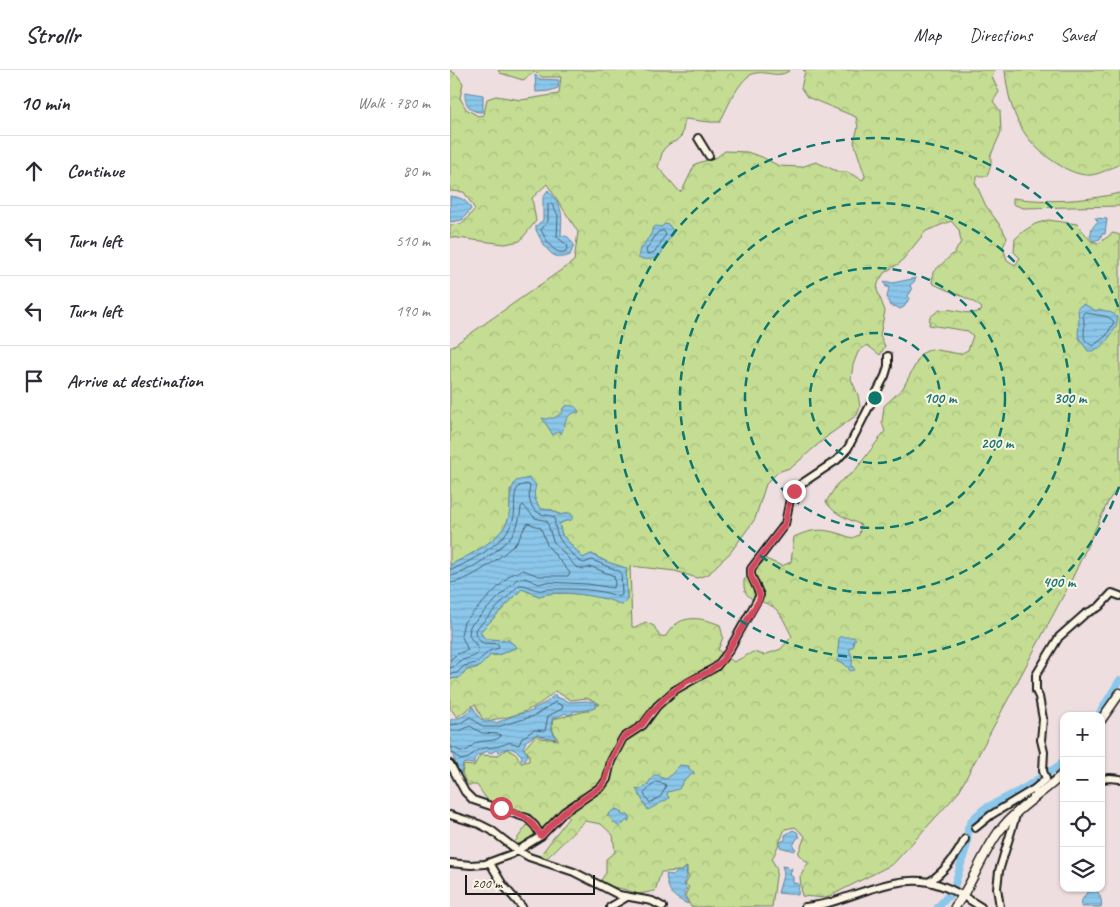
<!DOCTYPE html>
<html lang="en">
<head>
<meta charset="utf-8">
<style>
  body { margin:0; font-family:Caveat,sans-serif; background:#f7f7f7; color:#2b2b33 }
  .controls { position:absolute; right:15px; bottom:15px; display:grid; overflow:hidden; border-radius:10px; box-shadow:0 1px 4px #0004 }
  .controls button { width:45px; height:45px; display:grid; place-items:center; padding:0; border:0; border-bottom:1px solid #e1e1e2; background:#fff; color:#2b2b33; font:25px sans-serif }
  .scale { position:absolute; left:15px; bottom:12px; width:130px; box-sizing:border-box; padding-left:5px; border:2px solid #1c1c1c; border-top:0; font-size:14px; line-height:18px; white-space:nowrap; color:#1c1c1c; -webkit-text-stroke:4px #fcf5e5; paint-order:stroke }
  .stop { position:absolute; width:15px; height:15px; margin:-11px; border:4px solid #d1495b; border-radius:50%; background:#fff }
  .stop.end { background:#d1495b; border-color:#fff; box-shadow:0 1px 5px #0008 }
  .list { margin:0; padding:0; list-style:none }
  h2 { display:flex; justify-content:space-between; align-items:center; height:65px; margin:0; padding:0 20px; font-size:21px }
  h2 small { font-size:16px; font-weight:400; color:#7c7c81 }
  .list li { display:grid; grid-template-columns:32px 1fr auto; gap:15px; align-items:center; box-sizing:border-box; height:70px; padding:0 20px; border-top:1px solid #e1e1e2 }
  .list b { display:block; font-size:19px; white-space:nowrap }
  .list em { font-size:16px; font-style:normal; color:#7c7c81 }
  .icon { flex:none; width:28px; height:28px; fill:none; stroke:currentColor; stroke-width:2; stroke-linecap:round; stroke-linejoin:round }
  .map { position:relative; flex:none; width:670px; height:837px; overflow:hidden }
  header { display:flex; align-items:center; gap:30px; box-sizing:border-box; height:70px; padding:0 25px; background:#fff; border-bottom:1px solid #e1e1e2 }
  header strong { font-size:24px }
  nav { display:flex; gap:28px; margin-inline-start:auto; font-size:18px }
  main { display:flex }
  aside { flex:1; background:#fff }
  .map>svg:first-child { display:block }
</style>
</head>
<body>
<header>
<strong>Strollr</strong>
<nav><a>Map</a><a>Directions</a><a>Saved</a></nav>
</header>
<main>
<aside>
<h2>10 min<small>Walk · 780 m</small></h2>
<ul class="list">
<li><svg class="icon" aria-label="ahead" viewBox="0 0 24 24"><path d="M12 20V5M6 11l6-6 6 6"/></svg><div><b>Continue</b></div><em>80 m</em></li>
<li><svg class="icon" aria-label="left" viewBox="0 0 24 24"><path d="M17 20v-9H6M10 6l-5 5 5 5"/></svg><div><b>Turn left</b></div><em>510 m</em></li>
<li><svg class="icon" aria-label="left" viewBox="0 0 24 24"><path d="M17 20v-9H6M10 6l-5 5 5 5"/></svg><div><b>Turn left</b></div><em>190 m</em></li>
<li><svg class="icon" aria-label="arrive" viewBox="0 0 24 24"><path d="M6 21V4h12l-3 4 3 4H6"/></svg><div><b>Arrive at destination</b></div></li>
</ul>
</aside>
<div class="map">
<svg width="670" height="837" viewBox="0 0 670 837">
  <defs>
    <pattern id="forest-crowns" width="20" height="18" patternUnits="userSpaceOnUse" patternTransform="scale(1.25)"><rect width="20" height="18" fill="#c4dd93"/><path d="M2 6a3 3 0 1 1 6 0M12 15a3 3 0 1 1 6 0" fill="none" stroke="#a8bd7e"/></pattern>
    <pattern id="water-rules" width="6" height="5" patternUnits="userSpaceOnUse" patternTransform="scale(1.25)"><rect width="6" height="5" fill="#8bc7eb"/><path d="M0 2.5h6" fill="none" stroke="#77aac9"/></pattern>
  </defs>
  <rect width="100%" height="100%" fill="#eedee0"/>
  <filter id="ink" filterUnits="userSpaceOnUse"><feTurbulence type="fractalNoise" baseFrequency=".02" numOctaves="2"/><feDisplacementMap in="SourceGraphic" scale="10" xChannelSelector="R" yChannelSelector="G"/><feConvolveMatrix kernelMatrix="1 2 1 2 8 2 1 2 1" color-interpolation-filters="sRGB"/></filter>
  <g filter="url(#ink)">
    <path fill="url(#forest-crowns)" stroke="#707c58" fill-rule="evenodd" d="M0,0l7,5 6,8 -3,15 6,11 12,7 6,-1 3,-16 9,-3 25,4 38,-6 2,-17h-19l-7,-5 -12,8 -23,-7 -2,-3h292c-11,9 -22,1 -34,3 -16,2 -29,36 -36,49 -12,1 -23,-2 -35,-3l-3,16 -6,6 -7,3 -6,6 -5,17 22,25 3,-3 12,-25 22,-7 8,-6 22,1 15,5 17,9 22,1 15,-5 23,10h8l16,8 2,-4 -11,-34 4,-15 -2,-10 -49,-20 -6,-9 4,-17 -2,-1h192l-3,7 7,15 -6,9 7,10 1,21 -10,23v10l-4,11h-9l-3,6 11,24 16,22 5,10 -4,9 4,13 8,5 5,-7 -6,-6 1,-13 9,-8 11,-7 13,-4 29,4 14,17 8,2 14,-10 7,2v249l-11,16 -40,85 -111,208 -65,71 -67,34 -24,-2 -2,-19 8,-14 -10,-9 7,-18 -10,-9 -10,2 -13,31 5,9 -5,38h-81l-6,-12 4,-8 -4,-2 4,-8 -2,-3v-7l-6,4 -20,1 -6,19 -16,3 -16,-5 -15,-3 -7,-6 5,-7v-14l9,-7 -2,-17 -12,-11 -16,-3 -39,38 -7,-2 30,-40 -8,-6 -18,21 -23,12 -6,-1 17,-23 -21,-11 -22,-8 -11,-16h-10l-5,-12 2,-8 10,1 6,-11 17,1 10,-7 10,6 4,8 8,-2v-7l-5,-5 12,-14 4,3 19,2c-6,-6 -8,-12 -6,-21l38,-9 9,-6 -13,-6 -16,2 -16,-9c-18,19 -47,29 -72,29l-8,-16 -18,13 -7,-9v-29l9,-1 7,-8 13,-3 12,-12h7l19,-8 -9,-7 -23,-1 -5,-7 42,-43 17,7c19,-7 65,0 83,8l5,-4 -1,-32 -19,-6 -15,-8 -9,4 -21,-23 -3,-11 6,-3 6,-1 -19,-10 -11,-1 -6,-8 -2,-8 -23,-4c0,9 1,19 -1,28 -5,22 -41,39 -59,48v-217l124,-87 4,-29 -31,-48 -15,14 4,23 -16,20 -15,3 -55,-7v-12l12,-1 13,-15 -11,-17 -14,-1zM501,151l8,9 2,12 -6,10 -22,20 -1,11c16,9 36,13 50,25l-1,3c-14,6 -27,-4 -41,-1 -3,1 -7,5 -10,7l-1,8 39,6 5,5 -5,14 -8,4 -29,-5 -10,5 -18,34 -19,18 -2,17 3,8 -31,41 -16,11 -12,19c9,13 21,16 35,23l-2,10 -7,3c-23,-8 -34,-12 -58,-1l-3,25 -9,4 -16,-7 -22,21c-2,25 18,17 32,29 7,7 11,19 16,27l-11,13 -17,6 -11,-3 -19,10 -16,-12 5,-13 -3,-12c-21,-9 -42,-11 -54,11l-6,1 -6,-11 -9,-4 -8,5h-5l-2,-61 45,5 22,7 12,-4 8,-9 13,-12 25,-34 11,-35 12,-12 14,-5 38,-33 27,-19 3,-8 -2,-12 -7,-16 2,-14 5,-13 9,-7 13,10 5,-9 -5,-11 5,-24 -8,-21 1,-7 6,-10 16,-10 26,-32z
      M555,0h115v94c-9,4 -20,10 -29,11 -9,1 -22,-4 -30,-9 -38,-22 -52,-53 -56,-96z
      M670,123v13l-97,2 -10,-4v-6c35,5 72,3 107,-5z"/>
    <path fill="url(#water-rules)" stroke="#5f8398" d="M85,5l5,4 19,1 -1,8 -9,3 -13,1z
      M15,22l18,3v17c-13,1 -19,-8 -18,-20z
      M98,120c16,18 14,23 13,45l7,2 6,8 -4,10c-18,9 -27,-11 -34,-25v-4l7,-6v-23z
      M0,126c10,1 17,4 21,13l-9,11 -12,2z
      M645,148l12,1 -2,15h-3l-2,5 -7,2 -3,-4 2,-9 6,-7z
      M214,154l5,1 4,6 -2,7c-5,3 -5,6 -8,12 -4,11 -18,10 -25,8l2,-10 3,-1c2,-7 10,-12 9,-18l4,-3 6,1z
      M466,208l-2,4 -4,3 2,5 -4,6 1,3 -5,8 -4,2 -5,-3 -1,1 -2,-1h-2l-3,-8 2,-11h-3l-2,-6 9,2z
      M634,234l12,7 3,-2c6,2 14,3 18,8 3,9 -13,30 -22,33 -2,1 -4,1 -7,1l-9,-13 -1,-6c2,-8 0,-17 0,-25z
      M116,336c7,-1 10,0 13,6 -15,1 -13,13 -18,22l-2,-3 -6,4 -11,-17 4,1 3,-1h5l8,-5 1,-5z
      M79,408l7,7c-3,10 -2,15 5,24l11,1 7,5 10,-2 5,4 -3,3 -6,1 -6,3 3,11 21,23 8,-4 16,8 19,6 1,32 -5,5c-17,-9 -64,-16 -83,-9l-17,-7 -42,43 5,7 23,1 9,7 -19,8h-7l-12,12 -13,3 -7,8 -9,1v-114c18,-9 56,-27 59,-50 2,-13 -1,-23 7,-34z
      M389,567h14l3,2 -3,2 1,5 -4,2v4l2,4v10l3,4 -5,1 -2,-4 -3,-1 -1,-3 -7,-1z
      M105,624l1,3 14,5 16,-1 6,1 2,-2 1,3 3,1c-5,5 -17,8 -24,7l-2,3 -4,1 -2,-2 -14,6 -1,9 5,11 -16,-3 -3,-2 -11,7 -3,7 5,6 -3,6 -2,1 -2,-2 1,-3c-8,-8 -13,-10 -23,-4l-3,-2 -5,3 -4,-2c-5,4 -14,3 -13,13l-8,-1 -3,1 -2,10c-11,-18 -11,-34 -11,-54 9,-1 19,-6 23,-13 4,6 5,11 12,15l9,-1 2,2 19,-8 18,-4v-2l14,-7z
      M230,695l9,1v3l5,3v2h-2l-3,3 -5,3 -5,9 -11,3 -1,3 2,2 -1,2 -20,11 -12,-21 3,1 7,-4 8,-11h5l1,2 5,2 3,-1z
      M167,739l4,3 2,-1 -2,3 1,1h6l2,2 -2,5 -1,-2 -7,7 -6,-4 -4,-7h-3l5,-5z
      M343,760l4,2 3,5 -3,1 -4,8 3,3 -2,2 -14,-4v-5l5,-2v-5z
      M332,796l5,1 2,3 3,-2 -2,7 3,2v6l6,1 -1,11 -20,-2 6,-21z
      M236,797l1,10 -3,8 3,4c-7,5 -1,9 1,15 -16,-7 -20,-12 -22,-30l8,1 3,-4 5,1z
      M640,818h5c4,5 8,13 6,19h-20l1,-7z"/>
    <g fill="none" stroke-linecap="round" stroke-linejoin="round">
      <path stroke="#48606f" stroke-width="1" d="M101,133l7,12 -1,22 11,9 -2,5c-12,6 -20,-12 -25,-21l7,-9v-16z
        M214,161l2,4c-8,8 -6,18 -19,19l-1,-4 12,-18z
        M636,242c9,5 22,1 28,10l-8,14 -13,10c-14,-7 -7,-13 -9,-23 0,-3 -1,-6 -1,-9z
        M0,499h4c21,-11 51,-25 59,-49 4,-12 -2,-24 6,-34l8,-2 3,2c-2,10 -1,22 9,27 5,3 11,1 16,5 -2,19 12,31 24,43l5,2 8,-3 29,12 1,23 -3,2c-21,-9 -47,-8 -70,-8 -4,0 -8,2 -11,1 -7,-1 -12,-6 -19,-5l-44,45 1,5 6,8 16,1 1,4 -10,3 -13,12 -12,3 -7,7 -7,1
        M0,506c15,-1 52,-27 61,-40 7,-9 9,-18 10,-29l2,-2 12,13 12,3 6,20 23,26 8,2 8,-2 22,9 1,9 -2,3 -25,-4 -42,-2 -7,2 -14,-6 -8,1 -47,47 -1,9c2,5 8,10 9,14 3,9 -14,9 -18,12 -5,3 -5,6 -10,7
        M0,513c19,-1 53,-27 66,-40 5,-6 7,-15 12,-20l13,5 6,17 23,28 -2,3h-29l-16,-6 -13,5 -46,47 -3,13 7,15 -11,4 -7,6
        M0,655l9,-1 11,-7 13,10h14l37,-11 21,-14 8,4 -1,3 -14,7 -3,15 -11,-1 -12,8 -3,7c-14,-4 -8,-2 -20,1 -14,3 -19,-1 -30,12l-9,2 -5,-6 -5,-1
        M0,661h10l10,-5 12,7 17,1 2,2c-5,6 -15,4 -23,6 -6,2 -8,8 -13,9 -4,2 -10,-4 -15,-4
        M206,712l9,2 1,3 -5,9 -11,7 -6,-9z"/>
      <path stroke="#8bc7eb" stroke-width="8" d="M648,646l22,-36
        M488,837l12,-13 5,-10 12,-40 1,-16 5,-9 11,-10 39,-20 37,-24 4,-5"/>
      <defs>
        <path id="minor" d="M248,68l11,18
          M0,694l15,28 8,8 54,18 8,8 6,10
          M651,709l9,-1 10,1
          M584,719l12,-10 -3,-8 1,-19 -3,-12 2,-21 -4,-22 -3,-6v-16l23,-38 26,-23 14,-7 13,-14 8,3
          M0,745l29,9 12,6 26,20 12,7 45,15 45,23 33,6 11,6
          M525,758l16,-13 43,-26 1,2
          M0,793l21,2 14,-1 27,-10 29,-18 23,-24 38,-26 5,-7 4,-18 12,-23 20,-13 14,-19 18,-16 41,-23 12,-15 32,-57 -9,-20v-6l34,-45 5,-25 4,-8 7,-7 36,-24 11,-12 37,-72 3,-10v-10
          M40,793l13,22 19,22
          M479,812c16,-11 27,-25 36,-43
          M160,837l17,-10
          M355,837c7,-1 15,-2 23,-4 32,-9 66,-27 101,-21 19,4 36,15 52,25
          M550,837l-3,-19 2,-17 18,-59"/>
        <path id="major" d="M651,650l19,-27
          M505,837c18,-24 27,-53 45,-77 18,-23 43,-37 64,-57"/>
      </defs>
      <use href="#minor" stroke="#1c1c1c" stroke-width="10"/>
      <use href="#major" stroke="#1c1c1c" stroke-width="11"/>
      <use href="#minor" stroke="#fcf5e5" stroke-width="6"/>
      <use href="#major" stroke="#fcf5e5" stroke-width="8"/>
    </g>
  </g>
  <g fill="none" stroke-linecap="round" stroke-linejoin="round" filter="url(#ink)">
    <path stroke="#d1495b" stroke-width="6" d="M51,738c20,6 29,9 40,28l23,-24 38,-26 4,-7 5,-19 12,-22 19,-13 8,-11 16,-17 20,-15 24,-11 12,-10 37,-61 1,-5 -9,-19v-7l34,-45 5,-25 4,-8"/>
  </g>
  <g fill="none" stroke="#0f766e" stroke-width="2.5" stroke-dasharray="9 6">
    <circle cx="425" cy="328" r="65"/>
    <circle cx="425" cy="328" r="130"/>
    <circle cx="425" cy="328" r="195"/>
    <path d="M669 417A260 260 0 1 1 669 239"/>
  </g>
  <circle cx="425" cy="328" r="8" fill="#0f766e" stroke="#fcf5e5" stroke-width="2.5"/>
  <g font-size="15" text-anchor="middle" font-weight="bold" fill="#0f766e" stroke="#fcf5e5" stroke-width="4" stroke-linejoin="round" paint-order="stroke">
    <text x="490" y="333">100 m</text>
    <text x="620" y="333">300 m</text>
    <text x="547" y="378">200 m</text>
    <text x="609" y="517">400 m</text>
  </g>
</svg>
<div class="controls">
<button>+</button>
<button>−</button>
<button><svg class="icon" aria-label="locate" viewBox="0 0 24 24"><circle cx="12" cy="12" r="6"/><path d="M12 2v4M12 18v4M2 12h4M18 12h4"/></svg></button>
<button><svg class="icon" aria-label="layers" viewBox="0 0 24 24"><path d="M12 4l9 5-9 5-9-5zM3 14l9 5 9-5"/></svg></button>
</div>
<div class="scale">200 m</div>
<div class="stop" style="left:51px;top:738px"></div>
<div class="stop end" style="left:344px;top:421px"></div>
</div>
</main>
</body>
</html>
